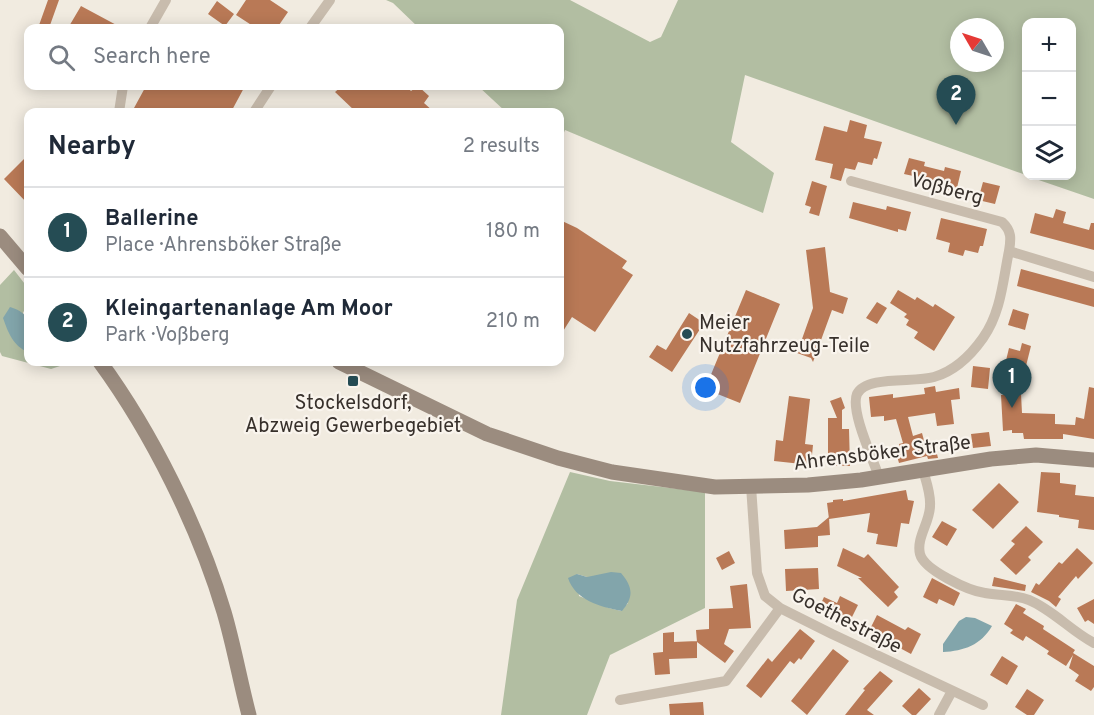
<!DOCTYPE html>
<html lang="en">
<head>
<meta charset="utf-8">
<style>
  body { margin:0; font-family:Overpass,sans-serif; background:#f2f2f3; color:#1f2937 }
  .controls { position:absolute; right:18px; top:18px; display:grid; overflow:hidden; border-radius:12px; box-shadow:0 3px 15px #0003 }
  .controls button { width:54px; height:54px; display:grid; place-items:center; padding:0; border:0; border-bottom:2px solid #e0e1e3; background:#fff; color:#1f2937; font:30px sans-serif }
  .compass { position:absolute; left:950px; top:18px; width:54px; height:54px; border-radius:50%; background:#fff; box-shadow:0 3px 15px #0003; rotate:309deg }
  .you { position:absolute; left:706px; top:388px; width:21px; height:21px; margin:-15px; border:4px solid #fff; border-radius:50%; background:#1a73e8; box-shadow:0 0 0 9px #1a73e833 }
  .badge { display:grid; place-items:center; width:39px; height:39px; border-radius:50%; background:#254c54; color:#fff; font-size:20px; font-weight:700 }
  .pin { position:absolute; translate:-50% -50px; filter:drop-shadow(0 2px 3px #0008) }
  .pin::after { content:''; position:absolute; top:32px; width:21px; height:18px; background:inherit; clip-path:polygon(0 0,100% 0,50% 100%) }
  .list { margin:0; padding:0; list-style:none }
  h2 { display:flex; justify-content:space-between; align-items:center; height:78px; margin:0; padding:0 24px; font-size:26px }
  h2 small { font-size:20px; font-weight:400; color:#747a83 }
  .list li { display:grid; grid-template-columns:39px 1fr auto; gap:18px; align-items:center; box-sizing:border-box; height:90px; padding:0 24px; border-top:2px solid #e0e1e3 }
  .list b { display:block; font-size:22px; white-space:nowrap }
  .list p { margin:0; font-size:20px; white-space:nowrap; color:#747a83 }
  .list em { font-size:20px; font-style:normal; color:#747a83 }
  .icon { flex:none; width:33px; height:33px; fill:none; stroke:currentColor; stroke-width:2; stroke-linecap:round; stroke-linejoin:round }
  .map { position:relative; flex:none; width:1094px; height:715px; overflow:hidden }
  .search { position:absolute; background:#fff; box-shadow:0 3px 15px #0003; left:24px; top:24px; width:540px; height:66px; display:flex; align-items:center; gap:15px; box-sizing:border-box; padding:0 21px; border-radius:12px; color:#747a83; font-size:22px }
  .panel { position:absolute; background:#fff; box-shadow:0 3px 15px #0003; left:24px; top:108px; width:540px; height:258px; border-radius:12px }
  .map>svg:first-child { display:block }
</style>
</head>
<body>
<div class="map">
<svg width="1094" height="715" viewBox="0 0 1094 715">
  <rect width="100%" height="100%" fill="#f1ebe0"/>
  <path fill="#b2bea2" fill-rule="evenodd" d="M386,0h184l80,42 11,-5 17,-37h416v199l-67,-23h45v-154h-46v153l-281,-100 -14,67 43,31 -11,40 -198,-83 -5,13v-31h-54l-28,-26h82v-58h-141l-26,-25zM959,27h36v36h-36z
    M14,270l14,18v30l-5,-7 1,39 4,2v10h44l-21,7 -49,-13 -2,-4v-67z
    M570,472l40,9 95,11v116l-95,47 -23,60h-86l16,-115zM577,574l10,3 41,26 -7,8 -12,-3 -30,-12z"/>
  <path fill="#82a5ab" d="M10,307c26,8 19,22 18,45 -15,-6 -20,-20 -25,-34z
    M611,572l10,1c12,14 13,24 1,38 -22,-4 -47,-11 -54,-33l9,-4 10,3z
    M966,617l9,1 17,8c-11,19 -28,25 -49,26v-8l16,-23z"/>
  <path fill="#b97956" d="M48,0h11l-10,28h-11z
    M246,0h24l18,12 -11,16h-21l-20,-13z
    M217,1l17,13 -9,12 -17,-12z
    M81,6l41,22h-54z
    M146,86h99l-14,26h-88l-9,-4z
    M342,86h64l5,5 7,-5 11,10 -5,7 10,9h-78l-21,-20z
    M850,120l17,5 -3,13 18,4 -5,17 -3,-1 -2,7 -14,-3 -3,8 -10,-2 -4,13 -11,-3 3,-14 -18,-4 9,-34 23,6z
    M28,155v49l-24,-25z
    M909,158l16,4 -1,4 20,5 1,-4 16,4 -5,21 -16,-4 1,-6 -37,-8z
    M812,181l15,5 -8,30 -10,-3 2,-6 -6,-2z
    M983,182l17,4 -5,18 -17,-4z
    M853,202l33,8 1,-4 24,6 -5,19 -8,-2v3l-49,-14z
    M1056,209l10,3 -3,11 26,7 2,-7h3v27l-64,-17 5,-20 18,5z
    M941,218l46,11 -4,17h-3l-2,7 -13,-3 -2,6 -15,-4 2,-9 -14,-4z
    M560,220l17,8 50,33 -5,7 11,7 -38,57 -23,-15 -12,19z
    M825,247l5,45 18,6 -5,16 -11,-4 -19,52 -2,-4 -14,-5 16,-45 -7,-58z
    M1021,269l73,20v18l-77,-21z
    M746,290l34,14 -40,99 -35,-14z
    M898,290l17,10 2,-3 16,10 2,-3 20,13 -21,34 -20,-13 4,-6 -12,-7 3,-5 -5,-3 3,-3 -17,-11z
    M877,302l10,6 -10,16 -11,-6z
    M1013,309l16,5 -4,16 -17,-5z
    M689,313l15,10 -32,49 -23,-15 8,-12 9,5z
    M1022,343l9,3 -8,32 -20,-5 6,-25 11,3z
    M973,366l17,2 -2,21 -17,-2z
    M935,386l1,6 23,-4 1,11 -9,1 3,24 -17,2 -2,-13 -27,4 5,19 9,-3 4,15 9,-2 3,12 -10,1 -1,-3 -28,7 -4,-14 5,-1 -1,-4 4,-1 -7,-24 -12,2v-5l-13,1 -2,-20 24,-3v4l32,-4 -1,-6z
    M1089,387l5,1v51l-31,-5v5h-39l-1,-6h-11v-3l-9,1 -2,-36 20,-1 1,19 33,1v10l20,1 1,-8 8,2z
    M789,396l21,3 -5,45 8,1 -2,20 -37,-4 2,-21 7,1z
    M841,397l4,11 -3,2v19h7l1,37h-22v-48h9l-7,-17z
    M989,432l2,14 -18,2 -2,-14z
    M1041,472l19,1v10l16,2 -1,10 19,2v33l-16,-2 1,-8 -20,-3v-2l-22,-3z
    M999,483l20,19 -26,27 -21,-19z
    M906,490l2,10 6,1 -5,23 -8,-1 -4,24 -21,-3 2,-10 -11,-2 3,-19 -41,6 -2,-16 6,-1v-2l10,-1v2z
    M829,517l1,18 -12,1v11l-33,2 -1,-19 33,-3z
    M942,521l15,8 -10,17 -15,-9z
    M1026,526l17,16 -15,15 3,3 -15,15 -16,-15 15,-16 -4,-3z
    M843,548l21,10 4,-4 31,33 -5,5 4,5 -10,10 -30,-29h4l-25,-12z
    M1077,548l16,15 -15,16 -2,-3 -18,21 3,2 -5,8 -7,-6 -18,-9 5,-9 3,2 20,-23 3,2z
    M729,551l6,12 -13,7 -6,-12z
    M818,568l1,21 -33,2 -1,-22z
    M994,577l32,8 -1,6 -33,-5z
    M932,578l28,15 -6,13 -15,-7 -2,5 -14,-7z
    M747,584l4,44 -22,1 -5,15 10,7 -9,12 -28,-21 -1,-12 13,-1v-20l24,-1 -3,-22z
    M840,596l18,9 -10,20 -30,-15 6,-13 13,6z
    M1094,599v25l-6,-4 -3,2 -8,-14z
    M1016,604l10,5 -3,4 21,13 -1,3 32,21 -2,3 21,13v21l-3,4 -16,-10 4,-6 -10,-7 4,-13 -7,11 -19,-12 2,-3 -23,-15 -3,5 -13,-8 3,-3 -9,-6z
    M877,615l28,15 3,-3 13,7 -10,20 -13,-7 1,-3 -29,-15z
    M800,629l15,12 -14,19 -2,-2 -5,6 -4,-3 -29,37 -15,-12 22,-28 4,4z
    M674,632v10l23,-1v17l-28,1 1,15 -15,1 -2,-22 10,-1v-19z
    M833,649l16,12 -42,54 -16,-14z
    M1002,656l16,10 -11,19 -17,-10z
    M880,671l13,10 -26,29 7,5h-29l20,-25 -2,-1z
    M919,688l12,11 -15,16h-4l-10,-9z
    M1027,689l17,11 -10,15h-7l-12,-8z
    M703,702l1,13h-34l-1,-11z"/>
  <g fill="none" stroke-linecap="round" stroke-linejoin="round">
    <path stroke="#c8bcad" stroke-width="10" d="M150,28l16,-28
      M310,28l20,-28
      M119,112l4,-26
      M254,112l17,-26
      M851,181l151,41c10,9 9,17 7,29
      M923,470c3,11 8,24 7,36 0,16 -14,32 -10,48 4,16 49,37 65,39 15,3 29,1 44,7 24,10 42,31 65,43
      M879,477c-6,-18 -29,-66 -22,-83 9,-19 58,-11 77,-17 21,-6 37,-22 49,-39 18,-25 20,-58 26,-87l85,26
      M751,486l6,87 8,23 15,12 52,26 151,71
      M620,700l106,-19 54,-73
      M939,715l13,-24"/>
    <path stroke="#9b8c7f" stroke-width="15" d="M0,236l28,33
      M100,362c52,71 99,166 124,250 10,34 16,69 25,103
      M339,362l148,72 71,24 54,14 103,15 93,-2 53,-5 130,-21 45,-4 58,5"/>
  </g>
  <g fill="#254c54" stroke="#f9f4ed" stroke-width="2">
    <circle cx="687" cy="334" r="6"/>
    <rect x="347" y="375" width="12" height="12" rx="3"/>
  </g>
  <g text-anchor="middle" stroke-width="4.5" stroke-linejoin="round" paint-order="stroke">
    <g font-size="20" fill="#37302b" stroke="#f9f4ed">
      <text transform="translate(947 188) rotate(15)" y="7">Voßberg</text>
      <text transform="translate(882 452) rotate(-7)" y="7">Ahrensböker Straße</text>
      <text transform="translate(847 620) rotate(27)" y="7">Goethestraße</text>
    </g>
    <g font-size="20" fill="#37302b" stroke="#f9f4ed" text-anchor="start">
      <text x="699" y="329">Meier<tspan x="699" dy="23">Nutzfahrzeug-Teile</tspan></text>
      <text x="353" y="409" text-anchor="middle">Stockelsdorf,<tspan x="353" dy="23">Abzweig Gewerbegebiet</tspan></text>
    </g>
  </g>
</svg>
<div class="controls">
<button>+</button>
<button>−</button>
<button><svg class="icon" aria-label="layers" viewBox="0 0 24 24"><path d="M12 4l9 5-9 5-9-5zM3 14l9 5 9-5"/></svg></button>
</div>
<svg class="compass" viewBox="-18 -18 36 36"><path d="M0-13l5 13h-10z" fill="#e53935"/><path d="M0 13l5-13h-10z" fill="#747a83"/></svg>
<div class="you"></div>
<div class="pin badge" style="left:1012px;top:408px">1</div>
<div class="pin badge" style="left:956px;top:125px">2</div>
<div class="search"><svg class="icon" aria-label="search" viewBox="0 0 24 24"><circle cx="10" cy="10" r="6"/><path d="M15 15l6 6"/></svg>Search here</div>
<section class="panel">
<h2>Nearby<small>2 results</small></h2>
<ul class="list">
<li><span class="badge">1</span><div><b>Ballerine</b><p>Place · Ahrensböker Straße</p></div><em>180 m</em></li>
<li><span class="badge">2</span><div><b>Kleingartenanlage Am Moor</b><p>Park · Voßberg</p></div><em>210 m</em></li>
</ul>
</section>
</div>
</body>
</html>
